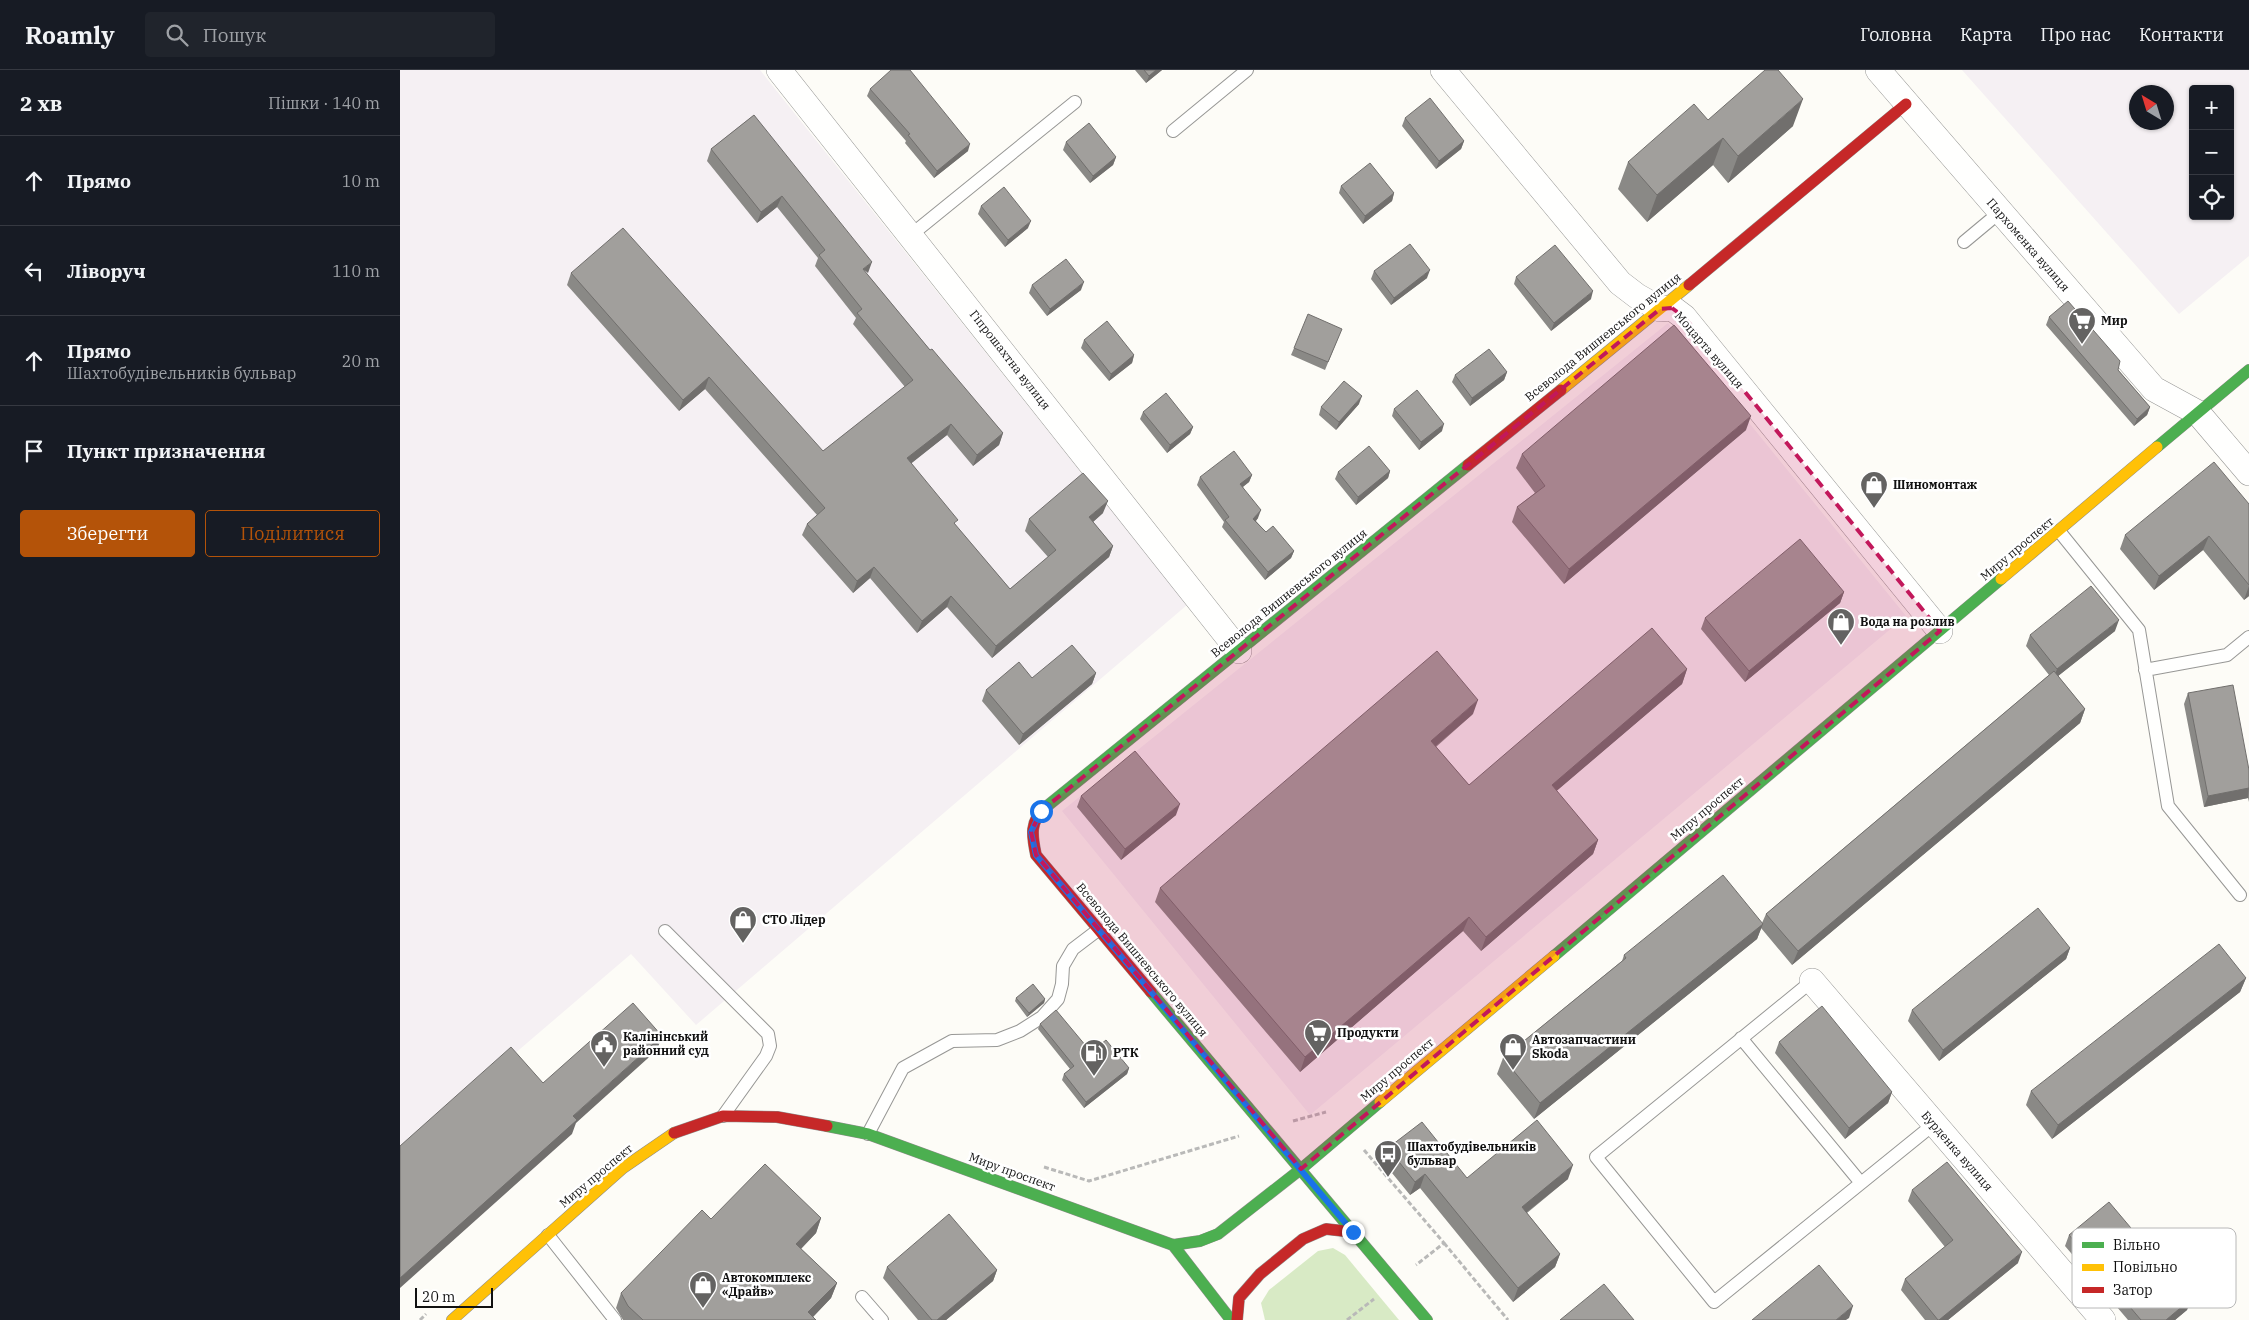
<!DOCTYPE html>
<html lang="uk">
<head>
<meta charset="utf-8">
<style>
  body { margin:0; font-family:"IBM Plex Serif",serif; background:#20242c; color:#f1f3f6 }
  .controls { position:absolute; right:15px; top:15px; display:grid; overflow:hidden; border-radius:5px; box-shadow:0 1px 4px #0004 }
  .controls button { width:45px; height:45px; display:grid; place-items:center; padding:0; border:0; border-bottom:1px solid #363941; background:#171b24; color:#f1f3f6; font:25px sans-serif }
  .compass { position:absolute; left:1729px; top:15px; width:45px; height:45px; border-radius:50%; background:#171b24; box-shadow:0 1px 4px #0004; rotate:322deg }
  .scale { position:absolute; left:15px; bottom:12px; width:78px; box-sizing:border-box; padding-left:5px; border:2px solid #111; border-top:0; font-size:14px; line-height:18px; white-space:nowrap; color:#111; -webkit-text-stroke:4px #fff; paint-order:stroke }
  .stop { position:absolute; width:15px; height:15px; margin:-11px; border:4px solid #1a73e8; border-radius:50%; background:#fff }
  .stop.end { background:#1a73e8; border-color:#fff; box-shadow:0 1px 5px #0008 }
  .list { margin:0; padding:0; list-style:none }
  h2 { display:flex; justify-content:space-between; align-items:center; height:65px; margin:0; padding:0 20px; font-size:21px }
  h2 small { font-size:16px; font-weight:400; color:#9ea1a6 }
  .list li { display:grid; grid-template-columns:32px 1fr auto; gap:15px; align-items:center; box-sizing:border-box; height:90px; padding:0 20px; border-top:1px solid #363941 }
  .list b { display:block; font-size:19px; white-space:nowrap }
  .list p { margin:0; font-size:16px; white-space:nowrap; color:#9ea1a6 }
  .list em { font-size:16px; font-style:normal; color:#9ea1a6 }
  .actions { display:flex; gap:10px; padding:15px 20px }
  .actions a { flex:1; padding:11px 0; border:1px solid #b45309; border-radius:5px; text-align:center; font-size:18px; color:#b45309 }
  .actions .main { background:#b45309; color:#fff }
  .icon { flex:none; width:28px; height:28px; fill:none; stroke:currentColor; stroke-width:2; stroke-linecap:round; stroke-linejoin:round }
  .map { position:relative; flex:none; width:1849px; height:1250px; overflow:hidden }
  header { display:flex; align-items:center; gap:30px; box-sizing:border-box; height:70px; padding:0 25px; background:#171b24; border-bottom:1px solid #363941 }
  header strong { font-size:24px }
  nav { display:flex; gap:28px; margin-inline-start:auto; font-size:18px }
  .search { width:350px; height:45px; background:#20242c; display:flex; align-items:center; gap:12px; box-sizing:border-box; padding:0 18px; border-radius:5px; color:#9ea1a6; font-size:19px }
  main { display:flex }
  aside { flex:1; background:#171b24 }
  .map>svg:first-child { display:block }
</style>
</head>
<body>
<header>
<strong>Roamly</strong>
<div class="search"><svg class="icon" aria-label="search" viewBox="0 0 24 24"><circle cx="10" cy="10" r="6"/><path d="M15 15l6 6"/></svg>Пошук</div>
<nav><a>Головна</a><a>Карта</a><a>Про нас</a><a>Контакти</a></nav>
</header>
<main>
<aside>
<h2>2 хв<small>Пішки · 140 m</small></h2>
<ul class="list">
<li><svg class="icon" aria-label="ahead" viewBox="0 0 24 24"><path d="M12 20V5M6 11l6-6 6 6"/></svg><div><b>Прямо</b></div><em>10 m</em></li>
<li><svg class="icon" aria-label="left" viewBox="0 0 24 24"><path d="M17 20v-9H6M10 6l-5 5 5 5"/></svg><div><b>Ліворуч</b></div><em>110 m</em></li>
<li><svg class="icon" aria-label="ahead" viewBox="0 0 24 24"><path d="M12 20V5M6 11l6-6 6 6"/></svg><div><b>Прямо</b><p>Шахтобудівельників бульвар</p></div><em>20 m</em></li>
<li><svg class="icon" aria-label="arrive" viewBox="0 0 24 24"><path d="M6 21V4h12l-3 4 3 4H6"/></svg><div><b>Пункт призначення</b></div></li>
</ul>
<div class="actions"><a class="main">Зберегти</a><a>Поділитися</a></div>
</aside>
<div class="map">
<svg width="1849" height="1250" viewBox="0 0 1849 1250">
  <rect width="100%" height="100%" fill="#fdfcf7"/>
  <path fill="#f5f0f3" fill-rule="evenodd" d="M0,0h360l427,535 -491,420 -65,-71 -125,107 66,73 -172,154z
    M1562,0h287v186l-70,58zM1793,19h37v127h-37zM1736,22h30v30h-30z
    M1268,253l238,293 -596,499 -248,-304z"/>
  <path fill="#d8eac5" d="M933,1178l12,7 54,65h-134l-4,-17 8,-13 49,-39z"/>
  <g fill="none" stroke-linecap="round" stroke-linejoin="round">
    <defs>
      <path id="lane" d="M773,61l74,-61
        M511,165l164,-133
        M1564,172l36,-30
        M1659,461l80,99 29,176 72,89
        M1745,600l82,-15 22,-18
        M265,861l103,103 2,12 -4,10 -43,60
        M1412,911l-216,176 118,145 220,-178
        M1341,968l120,145
        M468,1064l35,-66 49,-27 45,-1 23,-9 22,-14 16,-18 4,-15 1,-18 10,-17 25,-19
        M148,1165l67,85
        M462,1227l20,23"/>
      <path id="street" d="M379,0l460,581
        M1043,0l177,213 17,13 23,13 12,-1 12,9 256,314
        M1478,0l276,319 44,24 51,60
        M1412,911l291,339"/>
      <path id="fast" d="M1757,377l92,-77
        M646,737l422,-342
        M1154,886l447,-377
        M751,922l276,328
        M427,1056l41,8 305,111 27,-4 18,-7 83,-65 79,-67
        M773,1175l58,75"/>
      <path id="slow" d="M1161,320l128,-105
        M1601,509l156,-132
        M980,1032l174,-146
        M52,1250l171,-152 51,-35"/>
      <path id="jam" d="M1289,215l217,-181
        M1068,395l93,-75
        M646,737c-17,14 -14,29 -10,48l115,137
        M274,1063l49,-17 54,1 50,9
        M837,1250l2,-22 21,-24 43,-35 23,-10 27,3"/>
    </defs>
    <use href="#lane" stroke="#979795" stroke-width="14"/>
    <use href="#street" stroke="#979795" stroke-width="26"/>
    <use href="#fast" stroke="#8e8d8b" stroke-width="12"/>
    <use href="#slow" stroke="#8e8d8b" stroke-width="12"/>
    <use href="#jam" stroke="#8e8d8b" stroke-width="12"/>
    <path stroke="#b9b9b8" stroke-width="3" stroke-dasharray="5 2.5" stroke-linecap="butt" d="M893,1051l33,-9
      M964,1080l80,93 -28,22
      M644,1097l45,14 150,-45
      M1044,1173l64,77
      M20,1250l6,-6
      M947,1250l27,-21"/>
    <use href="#lane" stroke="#fffffe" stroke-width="12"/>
    <use href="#street" stroke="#fffffe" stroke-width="25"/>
    <use href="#fast" stroke="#4caf50" stroke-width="11"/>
    <use href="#slow" stroke="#ffc107" stroke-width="11"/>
    <use href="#jam" stroke="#c62828" stroke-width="11"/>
  </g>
  <path fill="#8a8986" d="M735,0h27l-16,13z
    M470,19l98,62 -34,27 -29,-35 1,-2 -39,-45z
    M354,45l113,159 63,76 73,83 -4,12 -26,21 -26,-31 -36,28 45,63 54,63 38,-32 -23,-26 4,-12 74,-6 -10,9 20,24 -4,11 -117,101 -45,-51 -30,26 -47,-55 -17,15 -51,-58 5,-11 10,-9 -112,-126 -26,22 -112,-126 4,-12 252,178 82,-64 -52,-63 3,-6 -41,-52 3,-8 -41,-51 -20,16 -50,-62 4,-12z
    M1005,48l59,23 -3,8 -25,20 -34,-43z
    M1308,50l85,6 -65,57 -15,-18 -66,57 -29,-33 10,-27z
    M666,72l50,15 -3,8 -23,18 -27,-33z
    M941,116l53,7 -2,8 -29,23 -24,-31z
    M581,136l47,22 -23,19 -27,-33z
    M974,201l53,7 -36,27 -20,-26z
    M1116,207l75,22 -40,32 -37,-47z
    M632,215l49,5 -34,26 -18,-23z
    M1649,247l69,53 32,37 -3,8 -13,11 -88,-101z
    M939,266l-14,34 -34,-15 3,-7z
    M684,270l50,15 -2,8 -23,18 -28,-33z
    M1107,302l-3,8 -34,26 -18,-24 3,-7z
    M959,334l-23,26 -17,-15 2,-8z
    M994,339l48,22 -23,19 -27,-34z
    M743,342l50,15 -3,7 -23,19 -27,-34z
    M1346,360l-182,154 -52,-62 5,-15 18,-14 -19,-25 6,-14z
    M990,401l-2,7 -32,27 -21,-26 3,-7z
    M852,405l-3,7 -6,5 15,31 -2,3 10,11 28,19 -3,7 -26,22 -43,-53 2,-5 -27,-37 3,-8z
    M1849,434v92l-5,4 -41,-50 -49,40 -34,-41 5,-14z
    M1444,522l-4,11 -95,79 -44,-53 4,-11z
    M1715,561l-57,45 27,33 -5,14 -288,242 -31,-37 -4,11 -223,180 -37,-45 6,-16 119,-97 2,-6 138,-32 4,-9 283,-239 -23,-29 4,-11z
    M1287,599l-5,15 -126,107 42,49 -5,14 -112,97 -18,-20 -163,141 -145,-170 5,-14 313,-174 -37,33 33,38z
    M696,603l-4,11 -73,61 -37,-44 4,-11 46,-12z
    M1788,623l61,77v32l-1,-4 -44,9 -20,-103z
    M681,726l95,19 -55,45 -44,-53z
    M1670,878l-4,11 -127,102 -31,-40 4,-11z
    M1846,908l-6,14 -188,147 -26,-34 5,-14z
    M616,928l29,1 -1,4 -17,14 -12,-16z
    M640,954l51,28 38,16 -2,6 -43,34 -22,-28 2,-6 6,-5 -32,-40z
    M1379,972l113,50 -4,11 -43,36 -70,-86z
    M988,1078l79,30 101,1 -41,34 33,41 -5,13 -42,35 -93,-114 -10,7 -27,-33z
    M1512,1120l106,73 -70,57h-23l-24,-30 4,-11 40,-32 -37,-46z
    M421,1148l-5,15 -15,16 36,34 -6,15 -18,19 3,3h-193l-7,-12 5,-15 90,-74z
    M1669,1165l122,64 -4,11 -12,10h-47l-63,-74z
    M487,1197l110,3 -4,11 -47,39h-28l-35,-42z"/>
  <path fill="#716f6d" d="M756,0h6l-16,13 3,-7z
    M1403,29l-10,27 -65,57 10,-27z
    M1323,68l-10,27 -66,57 10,-27z
    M1064,71l-3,8 -25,20 3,-8z
    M570,74l-2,7 -34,27 3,-7z
    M716,87l-3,8 -23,18 3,-7z
    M994,123l-2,8 -29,23 2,-8z
    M382,126l-5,11 -20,16 4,-11z
    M631,151l-3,7 -23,19 3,-7z
    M472,192l-4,11 -5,-4z
    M1030,200l-3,8 -36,27 3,-7z
    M684,212l-3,8 -34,26 3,-7z
    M1193,221l-2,8 -40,32 3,-8z
    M734,285l-2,8 -23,18 2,-7z
    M1107,302l-3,8 -34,26 2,-8z
    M309,307l-4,12 -26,22 4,-11z
    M962,326l-3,8 -23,26 3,-8z
    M1750,337l-3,8 -13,11 3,-7z
    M1351,346l-5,14 -182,154 5,-15z
    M551,354l-4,11 -44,35 4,-12z
    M1044,354l-2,7 -23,19 2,-8z
    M793,357l-3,7 -23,19 3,-8z
    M603,363l-4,12 -26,21 4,-11z
    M990,401l-2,7 -32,27 2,-8z
    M852,405l-3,7 -12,9 3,-7z
    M708,431l-5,12 -18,16 4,-12z
    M861,440l-3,8 -7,8 2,-7z
    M1809,466l-6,14 -49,40 5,-14z
    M713,476l-4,11 -117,101 4,-12z
    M894,481l-3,7 -26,22 3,-8z
    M474,497l-4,11 -17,15 4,-12z
    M1849,516v10l-5,4z
    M1444,522l-4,11 -95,79 4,-11z
    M551,526l-4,11 -30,26 5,-12z
    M1719,550l-4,11 -62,49 4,-11z
    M1287,599l-5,15 -136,116 6,-15z
    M696,603l-4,11 -73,61 4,-11z
    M1078,630l-5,14 -48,41 6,-14z
    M1685,639l-5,14 -288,242 6,-14z
    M1849,718l-1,10 -44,9 4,-11z
    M780,734l-4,11 -55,45 4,-11z
    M1198,770l-5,14 -112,97 5,-14z
    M1069,847l-6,14 -163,141 5,-15z
    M1363,854l-6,15 -223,180 6,-16z
    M1670,878l-4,11 -127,102 4,-11z
    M1846,908l-6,14 -188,147 6,-14z
    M645,929l-1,4 -17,14 2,-4z
    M262,966l-5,14 -81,73 -4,11 -172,154v-10l173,-162z
    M729,998l-2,6 -43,34 2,-6z
    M1492,1022l-4,11 -43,36 4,-11z
    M1173,1095l-5,14 -51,41 5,-13z
    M1025,1104l-5,14 -10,7 5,-13z
    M421,1148l-5,15 -25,26 5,-15z
    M1622,1182l-4,11 -70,57h-9z
    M1160,1184l-5,13 -42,35 5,-14z
    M597,1200l-4,11 -47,39h-9z
    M437,1213l-6,15 -21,22 -2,-8z
    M1791,1229l-4,11 -12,10h-9z
    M1453,1236l-4,12 -3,2h-10z"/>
  <path fill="#a19f9c" stroke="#716f6d" d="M491,0h19l60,74 -33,27 -29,-36 2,-1 -40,-45z
    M744,0h12l-7,6z
    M1365,0h13l25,29 -65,57 -15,-18 -66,57 -29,-33 66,-58 14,16z
    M1030,28l34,43 -25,20 -34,-43z
    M354,45l118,147 -9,7 67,81 2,-1 71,84 -26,22 -26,-31 -44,34 51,62 -4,3 56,66 46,-39 -27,-31 54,-46 25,28 -19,16 24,29 -117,100 -45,-50 -29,25 -48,-54 -17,14 -50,-57 18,-16 -116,-131 -26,23 -112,-127 52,-45 200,223 90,-71 -56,-67 5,-4 -43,-54 6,-5 -43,-54 -21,16 -50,-63z
    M689,53l27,34 -23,19 -27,-34z
    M970,93l24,30 -29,23 -24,-30z
    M604,117l27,34 -23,19 -27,-34z
    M1010,174l20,26 -36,28 -20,-27z
    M1155,175l38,46 -39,32 -38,-46z
    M666,189l18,23 -34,27 -18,-24z
    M1668,231l52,60 -2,9 32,37 -13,12 -88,-102z
    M908,244l34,15 -14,33 -34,-14z
    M707,251l27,34 -23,19 -27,-34z
    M1274,255l77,91 -182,153 -52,-62 28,-21 -23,-32z
    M1089,279l18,23 -35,26 -17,-23z
    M944,311l18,15 -23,26 -18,-15z
    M1017,320l27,34 -23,18 -27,-33z
    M766,323l27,34 -23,18 -27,-33z
    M969,376l21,25 -32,26 -20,-25z
    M834,381l18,24 -12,9 21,26 -8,9 13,13 7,-6 21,25 -26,21 -43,-52 4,-3 -29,-40z
    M1814,392l35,42v81l-40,-49 -50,40 -34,-41z
    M1400,469l44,53 -95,79 -44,-53z
    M1691,516l28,34 -62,49 -27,-34z
    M1252,558l35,41 -135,116 46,55 -112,97 -17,-20 -164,140 -145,-169 277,-237 41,49 -47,41 38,44z
    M672,575l24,28 -73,61 -37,-44 33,-28 13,16z
    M1654,601l31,38 -287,242 -32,-37z
    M1833,615l16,85v18l-41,8 -20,-103z
    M735,681l45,53 -55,45 -44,-53z
    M1323,805l40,49 -223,179 -37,-45 123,-100 -2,-3z
    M1638,838l32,40 -127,102 -31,-40z
    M1819,874l27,34 -188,147 -27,-34z
    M633,914l12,15 -16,14 -13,-15z
    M233,933l29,33 -89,80 4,4 -177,158v-132l111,-99 32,36z
    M1422,936l70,86 -43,36 -70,-86z
    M656,940l35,42 15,-12 23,28 -43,34 -22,-28 10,-8 -34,-42z
    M1137,1050l36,45 -51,42 38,47 -42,34 -93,-114 -10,8 -27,-34 34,-26 45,56z
    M1547,1092l75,90 -83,68h-1l-33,-41 48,-39 -41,-50z
    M365,1094l56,54 -25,26 41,39 -29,29 8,8h-173l-15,-14 -7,-13 81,-83 9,9z
    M1709,1132l82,97 -25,21h-25l-72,-85z
    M549,1144l48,56 -60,50h-5l-45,-53z
    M1419,1195l34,41 -17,14h-84z
    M1204,1214l30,36h-74z"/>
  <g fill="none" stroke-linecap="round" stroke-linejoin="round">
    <path stroke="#1a73e8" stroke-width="6" d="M641,741l-10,21 5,23 317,377"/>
  </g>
  <path fill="#c2185b" fill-opacity="0.2" stroke="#c2185b" stroke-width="4" stroke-dasharray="10 6" stroke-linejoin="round" d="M1272,238l12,9 256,314 -639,538 -265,-314 -5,-23 10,-21 619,-502z"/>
  <defs>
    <symbol id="supermarket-pin" viewBox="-11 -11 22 30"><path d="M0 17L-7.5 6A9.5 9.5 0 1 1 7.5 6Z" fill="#646362" stroke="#fff"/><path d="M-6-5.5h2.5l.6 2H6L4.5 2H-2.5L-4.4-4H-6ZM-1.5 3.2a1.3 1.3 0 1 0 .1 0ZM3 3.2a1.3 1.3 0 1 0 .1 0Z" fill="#fff"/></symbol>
    <symbol id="shop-pin" viewBox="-11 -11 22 30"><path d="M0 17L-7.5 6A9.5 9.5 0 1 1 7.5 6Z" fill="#646362" stroke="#fff"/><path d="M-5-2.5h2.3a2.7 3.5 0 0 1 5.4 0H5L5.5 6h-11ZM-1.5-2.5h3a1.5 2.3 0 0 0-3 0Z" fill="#fff"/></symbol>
    <symbol id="civic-pin" viewBox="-11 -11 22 30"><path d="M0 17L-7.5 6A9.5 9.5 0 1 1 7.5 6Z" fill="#646362" stroke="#fff"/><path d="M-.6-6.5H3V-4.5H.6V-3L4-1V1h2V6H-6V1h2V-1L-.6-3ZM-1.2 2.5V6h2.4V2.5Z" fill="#fff"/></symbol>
    <symbol id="fuel-pin" viewBox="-11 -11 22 30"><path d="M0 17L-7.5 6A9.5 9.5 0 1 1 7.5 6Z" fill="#646362" stroke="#fff"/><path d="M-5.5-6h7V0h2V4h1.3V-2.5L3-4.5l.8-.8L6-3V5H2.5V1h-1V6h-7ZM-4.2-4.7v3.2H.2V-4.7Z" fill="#fff"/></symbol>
    <symbol id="bus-pin" viewBox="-11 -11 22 30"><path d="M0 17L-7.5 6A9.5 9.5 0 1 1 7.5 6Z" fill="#646362" stroke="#fff"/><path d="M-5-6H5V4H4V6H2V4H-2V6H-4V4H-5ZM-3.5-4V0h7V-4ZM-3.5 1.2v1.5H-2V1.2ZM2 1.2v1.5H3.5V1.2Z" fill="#fff"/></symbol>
  </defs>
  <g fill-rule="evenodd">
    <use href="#supermarket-pin" x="1666" y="235" width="32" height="43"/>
    <use href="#shop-pin" x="1458" y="399" width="32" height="43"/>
    <use href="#shop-pin" x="1425" y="536" width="32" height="43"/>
    <use href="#shop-pin" x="327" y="834" width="32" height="43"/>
    <use href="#supermarket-pin" x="902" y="947" width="32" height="43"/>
    <use href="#civic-pin" x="188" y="958" width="32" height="43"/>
    <use href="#shop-pin" x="1097" y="961" width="32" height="43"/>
    <use href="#fuel-pin" x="678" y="967" width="32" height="43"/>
    <use href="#bus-pin" x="972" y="1068" width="32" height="43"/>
    <use href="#shop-pin" x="287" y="1199" width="32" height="43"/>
  </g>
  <g text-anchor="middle" stroke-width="5" stroke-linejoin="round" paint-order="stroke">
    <g font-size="12" fill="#111" stroke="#fff">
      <text transform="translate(1628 175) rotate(49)" y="4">Пархоменка вулиця</text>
      <text transform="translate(1203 267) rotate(-39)" y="4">Всеволода Вишневського вулиця</text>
      <text transform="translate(1309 280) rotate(49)" y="4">Моцарта вулиця</text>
      <text transform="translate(610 290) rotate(52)" y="4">Гіпрошахтна вулиця</text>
      <text transform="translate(1617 479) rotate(-40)" y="4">Миру проспект</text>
      <text transform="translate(889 523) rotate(-39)" y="4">Всеволода Вишневського вулиця</text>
      <text transform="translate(1307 739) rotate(-40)" y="4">Миру проспект</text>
      <text transform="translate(742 890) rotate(50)" y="4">Всеволода Вишневського вулиця</text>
      <text transform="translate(997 1000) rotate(-40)" y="4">Миру проспект</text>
      <text transform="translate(1557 1081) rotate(49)" y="4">Бурденка вулиця</text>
      <text transform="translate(612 1102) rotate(20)" y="4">Миру проспект</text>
      <text transform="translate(196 1106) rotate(-40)" y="4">Миру проспект</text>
    </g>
    <g font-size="12" font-weight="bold" fill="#111" stroke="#fff" text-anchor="start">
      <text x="1701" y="255">Мир</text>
      <text x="1493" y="419">Шиномонтаж</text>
      <text x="1460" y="556">Вода на розлив</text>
      <text x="362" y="854">СТО Лідер</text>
      <text x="937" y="967">Продукти</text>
      <text x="223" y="971">Калінінський<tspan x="223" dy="14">районний суд</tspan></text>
      <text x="1132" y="974">Автозапчастини<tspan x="1132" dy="14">Skoda</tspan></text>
      <text x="713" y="987">РТК</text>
      <text x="1007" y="1081">Шахтобудівельників<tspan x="1007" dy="14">бульвар</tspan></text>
      <text x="322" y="1212">Автокомплекс<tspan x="322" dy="14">«Драйв»</tspan></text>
    </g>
  </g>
  <rect x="1672" y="1158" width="164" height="80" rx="8" fill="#fff" stroke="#b8b8b8" stroke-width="1"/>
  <rect x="1682" y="1172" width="22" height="6" fill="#4caf50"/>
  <rect x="1682" y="1194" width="22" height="7" fill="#ffc107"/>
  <rect x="1682" y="1217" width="22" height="6" fill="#c62828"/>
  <g font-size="14" fill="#111">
    <text x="1713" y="1180">Вільно</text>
    <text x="1713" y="1202">Повільно</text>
    <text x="1713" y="1225">Затор</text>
  </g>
</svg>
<div class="controls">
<button>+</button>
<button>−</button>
<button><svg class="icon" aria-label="locate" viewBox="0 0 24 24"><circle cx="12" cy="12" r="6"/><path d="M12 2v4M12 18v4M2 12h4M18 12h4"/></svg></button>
</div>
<svg class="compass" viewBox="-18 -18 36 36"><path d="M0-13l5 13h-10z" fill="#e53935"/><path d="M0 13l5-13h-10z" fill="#9ea1a6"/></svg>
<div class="scale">20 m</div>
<div class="stop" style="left:641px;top:741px"></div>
<div class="stop end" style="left:953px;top:1162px"></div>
</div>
</main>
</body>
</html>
